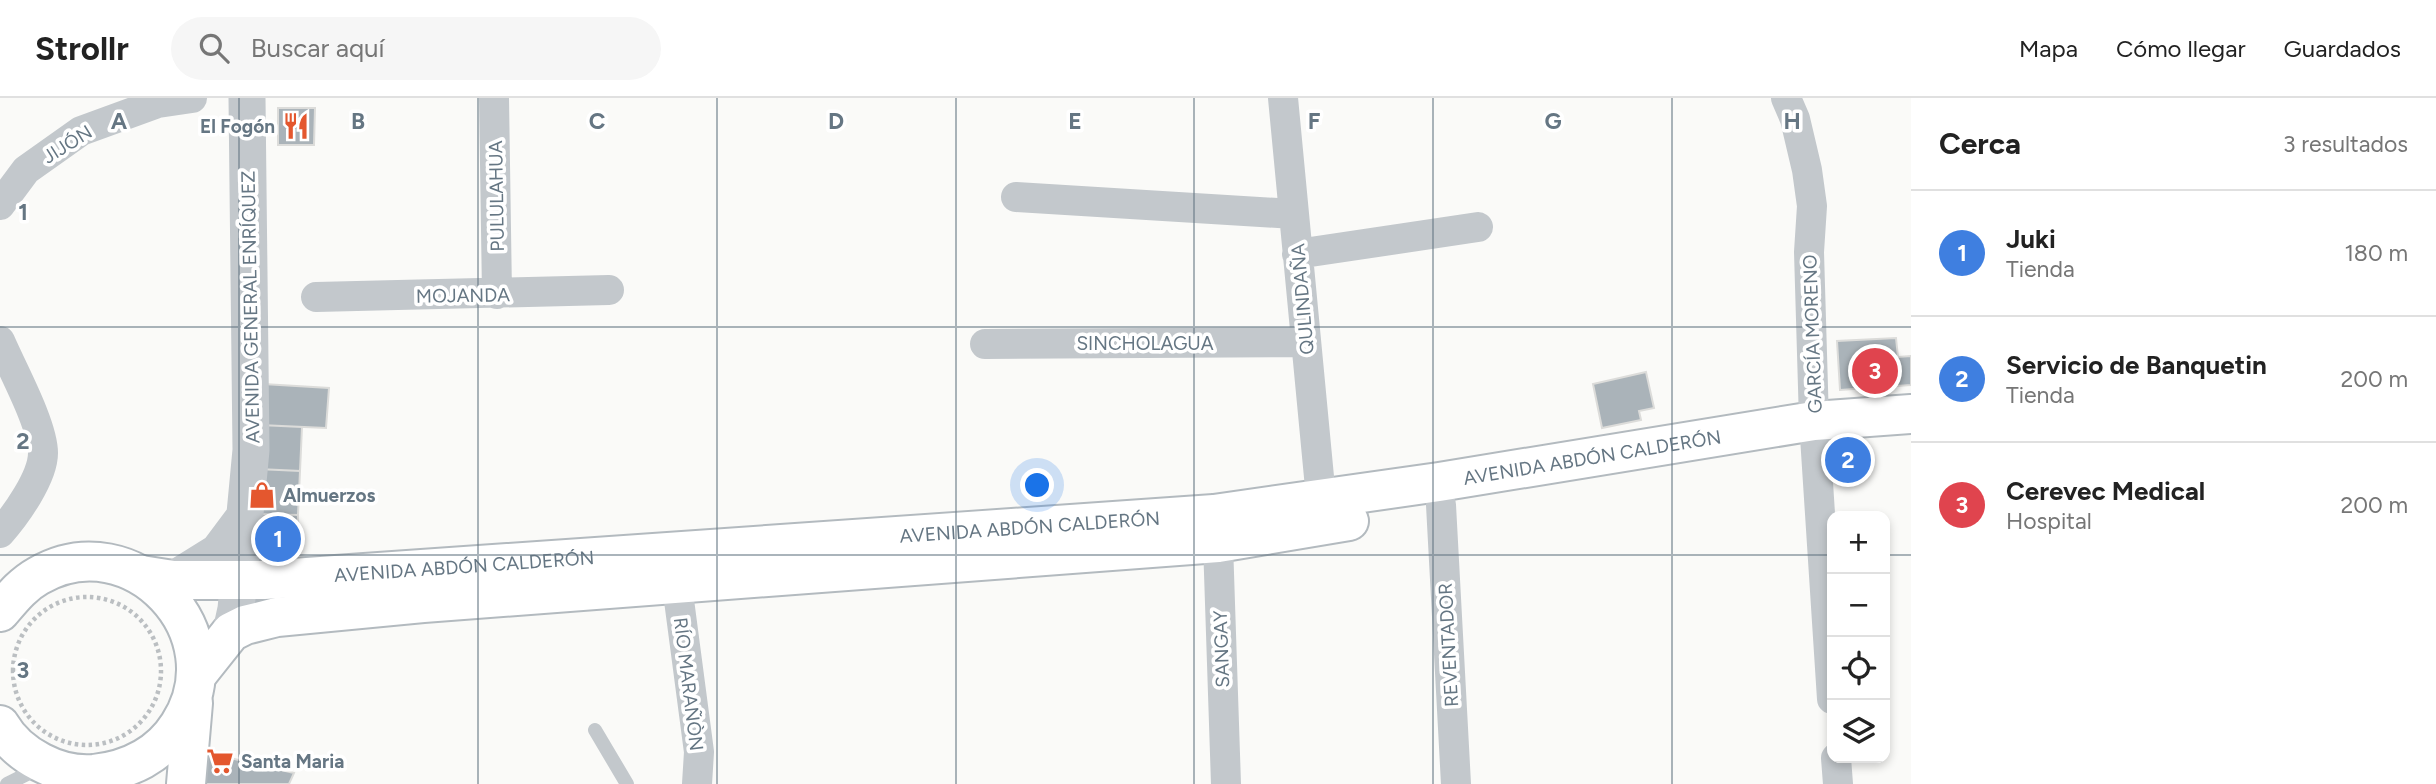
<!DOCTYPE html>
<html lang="es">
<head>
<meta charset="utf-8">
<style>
  body { margin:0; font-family:Figtree,sans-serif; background:#f6f6f6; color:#222 }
  .controls { position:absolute; right:21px; bottom:21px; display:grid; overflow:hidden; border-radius:14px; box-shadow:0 4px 10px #0003 }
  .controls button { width:63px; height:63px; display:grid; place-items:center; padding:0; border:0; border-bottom:2px solid #e0e0e0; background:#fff; color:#222; font:35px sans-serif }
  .you { position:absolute; left:1038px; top:388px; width:24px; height:24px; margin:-18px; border:5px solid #fff; border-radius:50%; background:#1a73e8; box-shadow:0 0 0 10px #1a73e833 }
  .badge { display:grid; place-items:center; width:46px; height:46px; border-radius:50%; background:#e4572e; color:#fff; font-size:23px; font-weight:700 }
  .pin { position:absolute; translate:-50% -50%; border:4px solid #fff; box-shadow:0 2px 7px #0006 }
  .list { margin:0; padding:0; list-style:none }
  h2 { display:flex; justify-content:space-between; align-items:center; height:91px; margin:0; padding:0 28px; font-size:30px }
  h2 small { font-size:23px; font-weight:400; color:#767676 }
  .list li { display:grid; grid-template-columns:46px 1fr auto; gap:21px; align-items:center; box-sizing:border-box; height:126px; padding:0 28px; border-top:2px solid #e0e0e0 }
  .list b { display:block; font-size:26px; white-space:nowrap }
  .list p { margin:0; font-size:23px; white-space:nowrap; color:#767676 }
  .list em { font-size:23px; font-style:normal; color:#767676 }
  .icon { flex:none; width:38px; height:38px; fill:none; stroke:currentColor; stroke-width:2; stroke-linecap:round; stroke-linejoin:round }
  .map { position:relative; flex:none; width:1911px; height:686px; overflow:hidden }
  header { display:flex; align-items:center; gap:42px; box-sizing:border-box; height:98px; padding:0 35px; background:#fff; border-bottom:2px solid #e0e0e0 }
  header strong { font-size:33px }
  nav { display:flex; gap:38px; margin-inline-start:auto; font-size:24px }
  .search { width:490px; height:63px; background:#f6f6f6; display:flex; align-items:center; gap:18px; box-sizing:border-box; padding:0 24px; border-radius:38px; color:#767676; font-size:26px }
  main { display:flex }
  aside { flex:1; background:#fff }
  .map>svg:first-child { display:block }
</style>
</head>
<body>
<header>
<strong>Strollr</strong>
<div class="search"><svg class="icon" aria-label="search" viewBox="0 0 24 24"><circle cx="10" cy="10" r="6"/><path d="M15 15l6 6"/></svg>Buscar aquí</div>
<nav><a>Mapa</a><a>Cómo llegar</a><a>Guardados</a></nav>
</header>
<main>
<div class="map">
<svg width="1911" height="686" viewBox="0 0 1911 686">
  <rect width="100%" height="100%" fill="#fafaf8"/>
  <path fill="#aab3b9" stroke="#dcdcda" stroke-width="2" d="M278,10h37l-1,37h-36z
    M1896,240l2,19 13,-1v29l-71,5 -3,-49z
    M1646,274l8,36 -15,3 2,9 -39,8 -9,-44z
    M263,286l66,4 -3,40 -66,-3z
    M260,327l42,2 -2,44 -42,-2z
    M1853,354l2,15 -13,1 -2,-15z
    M258,371l42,2 -2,44 -42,-1z
    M256,416l42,1 -1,41h-20l-15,-9 -7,-15z
    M196,652l98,23 -5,11h-99z"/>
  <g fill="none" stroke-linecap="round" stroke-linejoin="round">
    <defs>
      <g id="secondary">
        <path id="s1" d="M141,477l32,5h91l950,-66 225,-32 375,-61 97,-7"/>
        <path d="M0,514c12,-14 22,-27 38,-36 94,-55 200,58 141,149 -19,30 -50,45 -85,49 -35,3 -76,-18 -94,-49"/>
        <path d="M196,578l35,-44 14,-7 32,-8 146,-14 795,-60 131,-22"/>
        <path d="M186,686l7,-81"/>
      </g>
    </defs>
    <use href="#secondary" stroke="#b3babf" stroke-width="42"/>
    <path stroke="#bbbfc2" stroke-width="4.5" stroke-dasharray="3.5 3.5" stroke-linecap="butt" d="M13 573a74 74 0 1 1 148 0a74 74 0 1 1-148 0Z"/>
    <path stroke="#c3c8cc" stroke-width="14" d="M595,632l32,54
      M7,686l20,-10"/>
    <path stroke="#c3c8cc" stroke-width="30" d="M494,0l3,196
      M1283,0l40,421
      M1786,0l9,21 12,51 5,36 -3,46 5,169 18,278
      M1016,99l278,17
      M0,107l26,-35 55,-39 77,-28 34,-5
      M1297,156l181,-27
      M316,199l293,-7
      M0,243c12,28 43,84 43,112 0,24 -27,62 -43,80
      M985,246l320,-2
      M1441,407l15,279
      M1215,424l3,21 8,241
      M677,487l22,167 -2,32
      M1836,660l2,26"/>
    <path stroke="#c3c8cc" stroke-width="37" d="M173,482l45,-28 27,-36
      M231,534l5,-23 15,-159 -4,-352"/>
    <use href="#secondary" stroke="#fff" stroke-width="38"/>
  </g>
  <path fill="none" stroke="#657683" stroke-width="2" stroke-opacity="0.55" d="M239,0v686M478,0v686M717,0v686M956,0v686M1194,0v686M1433,0v686M1672,0v686M0,229h1911M0,457h1832M1885,457h26"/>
  <defs>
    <symbol id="restaurant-bare" viewBox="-9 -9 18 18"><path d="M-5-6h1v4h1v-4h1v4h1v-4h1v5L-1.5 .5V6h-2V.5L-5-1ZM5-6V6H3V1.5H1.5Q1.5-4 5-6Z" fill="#e4572e" stroke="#fff" stroke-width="2.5" paint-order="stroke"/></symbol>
    <symbol id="shop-bare" viewBox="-9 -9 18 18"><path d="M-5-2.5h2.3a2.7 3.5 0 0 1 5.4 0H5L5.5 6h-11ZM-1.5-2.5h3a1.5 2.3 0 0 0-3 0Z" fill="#e4572e" stroke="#fff" stroke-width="2.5" paint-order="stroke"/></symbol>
    <symbol id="supermarket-bare" viewBox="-9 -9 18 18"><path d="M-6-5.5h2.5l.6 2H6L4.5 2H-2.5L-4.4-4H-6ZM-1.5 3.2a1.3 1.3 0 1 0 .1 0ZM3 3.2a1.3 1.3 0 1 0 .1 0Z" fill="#e4572e" stroke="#fff" stroke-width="2.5" paint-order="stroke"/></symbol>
  </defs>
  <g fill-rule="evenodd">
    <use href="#restaurant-bare" x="277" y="9" width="38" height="38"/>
    <use href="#shop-bare" x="243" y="378" width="38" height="38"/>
    <use href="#supermarket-bare" x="201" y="644" width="38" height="38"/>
  </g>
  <g text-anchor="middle" stroke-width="7" stroke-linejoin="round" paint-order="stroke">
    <g font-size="19" font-weight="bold" fill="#657683" stroke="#fff" text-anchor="start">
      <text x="275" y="35" text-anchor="end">El Fogón</text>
      <text x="283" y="404">Almuerzos</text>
      <text x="241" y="670">Santa Maria</text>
    </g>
    <g font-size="19" fill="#657683" stroke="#fff">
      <text transform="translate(67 46) rotate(-32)" y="7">JIJÓN</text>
      <text transform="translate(496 98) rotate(-91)" y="7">PULULAHUA</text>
      <text transform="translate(463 197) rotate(-1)" y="7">MOJANDA</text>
      <text transform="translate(1302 201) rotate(-95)" y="7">QULINDAÑA</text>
      <text transform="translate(250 209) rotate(-91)" y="7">AVENIDA GENERAL ENRÍQUEZ</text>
      <text transform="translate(1812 236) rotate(-92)" y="7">GARCÍA MORENO</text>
      <text x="1145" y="252">SINCHOLAGUA</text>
      <text dy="7" stroke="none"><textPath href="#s1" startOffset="1458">AVENIDA ABDÓN CALDERÓN</textPath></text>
      <text dy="7" stroke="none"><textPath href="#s1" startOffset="891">AVENIDA ABDÓN CALDERÓN</textPath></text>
      <text dy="7" stroke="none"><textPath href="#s1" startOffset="324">AVENIDA ABDÓN CALDERÓN</textPath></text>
      <text transform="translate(1448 547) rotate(-93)" y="7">REVENTADOR</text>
      <text transform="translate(1221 551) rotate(-92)" y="7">SANGAY</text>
      <text transform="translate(689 586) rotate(83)" y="7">RÍO MARAÑÒN</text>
    </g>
  </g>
  <g font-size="23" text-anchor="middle" font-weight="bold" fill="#657683" stroke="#fff" stroke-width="7" stroke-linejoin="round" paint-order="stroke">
    <text x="119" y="31">A</text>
    <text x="358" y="31">B</text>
    <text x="597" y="31">C</text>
    <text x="836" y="31">D</text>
    <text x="1075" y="31">E</text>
    <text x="1314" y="31">F</text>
    <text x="1553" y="31">G</text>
    <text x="1792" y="31">H</text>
    <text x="23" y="122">1</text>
    <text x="23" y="351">2</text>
    <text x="23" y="580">3</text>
  </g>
</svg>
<div class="controls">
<button>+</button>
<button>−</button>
<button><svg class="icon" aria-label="locate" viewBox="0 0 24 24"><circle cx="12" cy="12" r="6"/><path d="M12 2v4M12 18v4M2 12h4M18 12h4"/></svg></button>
<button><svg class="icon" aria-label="layers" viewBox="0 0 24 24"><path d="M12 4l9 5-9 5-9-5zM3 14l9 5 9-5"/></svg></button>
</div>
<div class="you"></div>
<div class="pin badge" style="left:278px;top:441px;background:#3f7fe0">1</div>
<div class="pin badge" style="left:1848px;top:362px;background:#3f7fe0">2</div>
<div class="pin badge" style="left:1875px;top:273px;background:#e0444e">3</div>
</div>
<aside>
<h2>Cerca<small>3 resultados</small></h2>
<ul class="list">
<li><span class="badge" style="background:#3f7fe0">1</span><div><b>Juki</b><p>Tienda</p></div><em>180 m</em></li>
<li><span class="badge" style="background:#3f7fe0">2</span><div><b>Servicio de Banquetin</b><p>Tienda</p></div><em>200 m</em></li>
<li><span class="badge" style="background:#e0444e">3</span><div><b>Cerevec Medical</b><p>Hospital</p></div><em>200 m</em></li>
</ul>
</aside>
</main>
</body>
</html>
